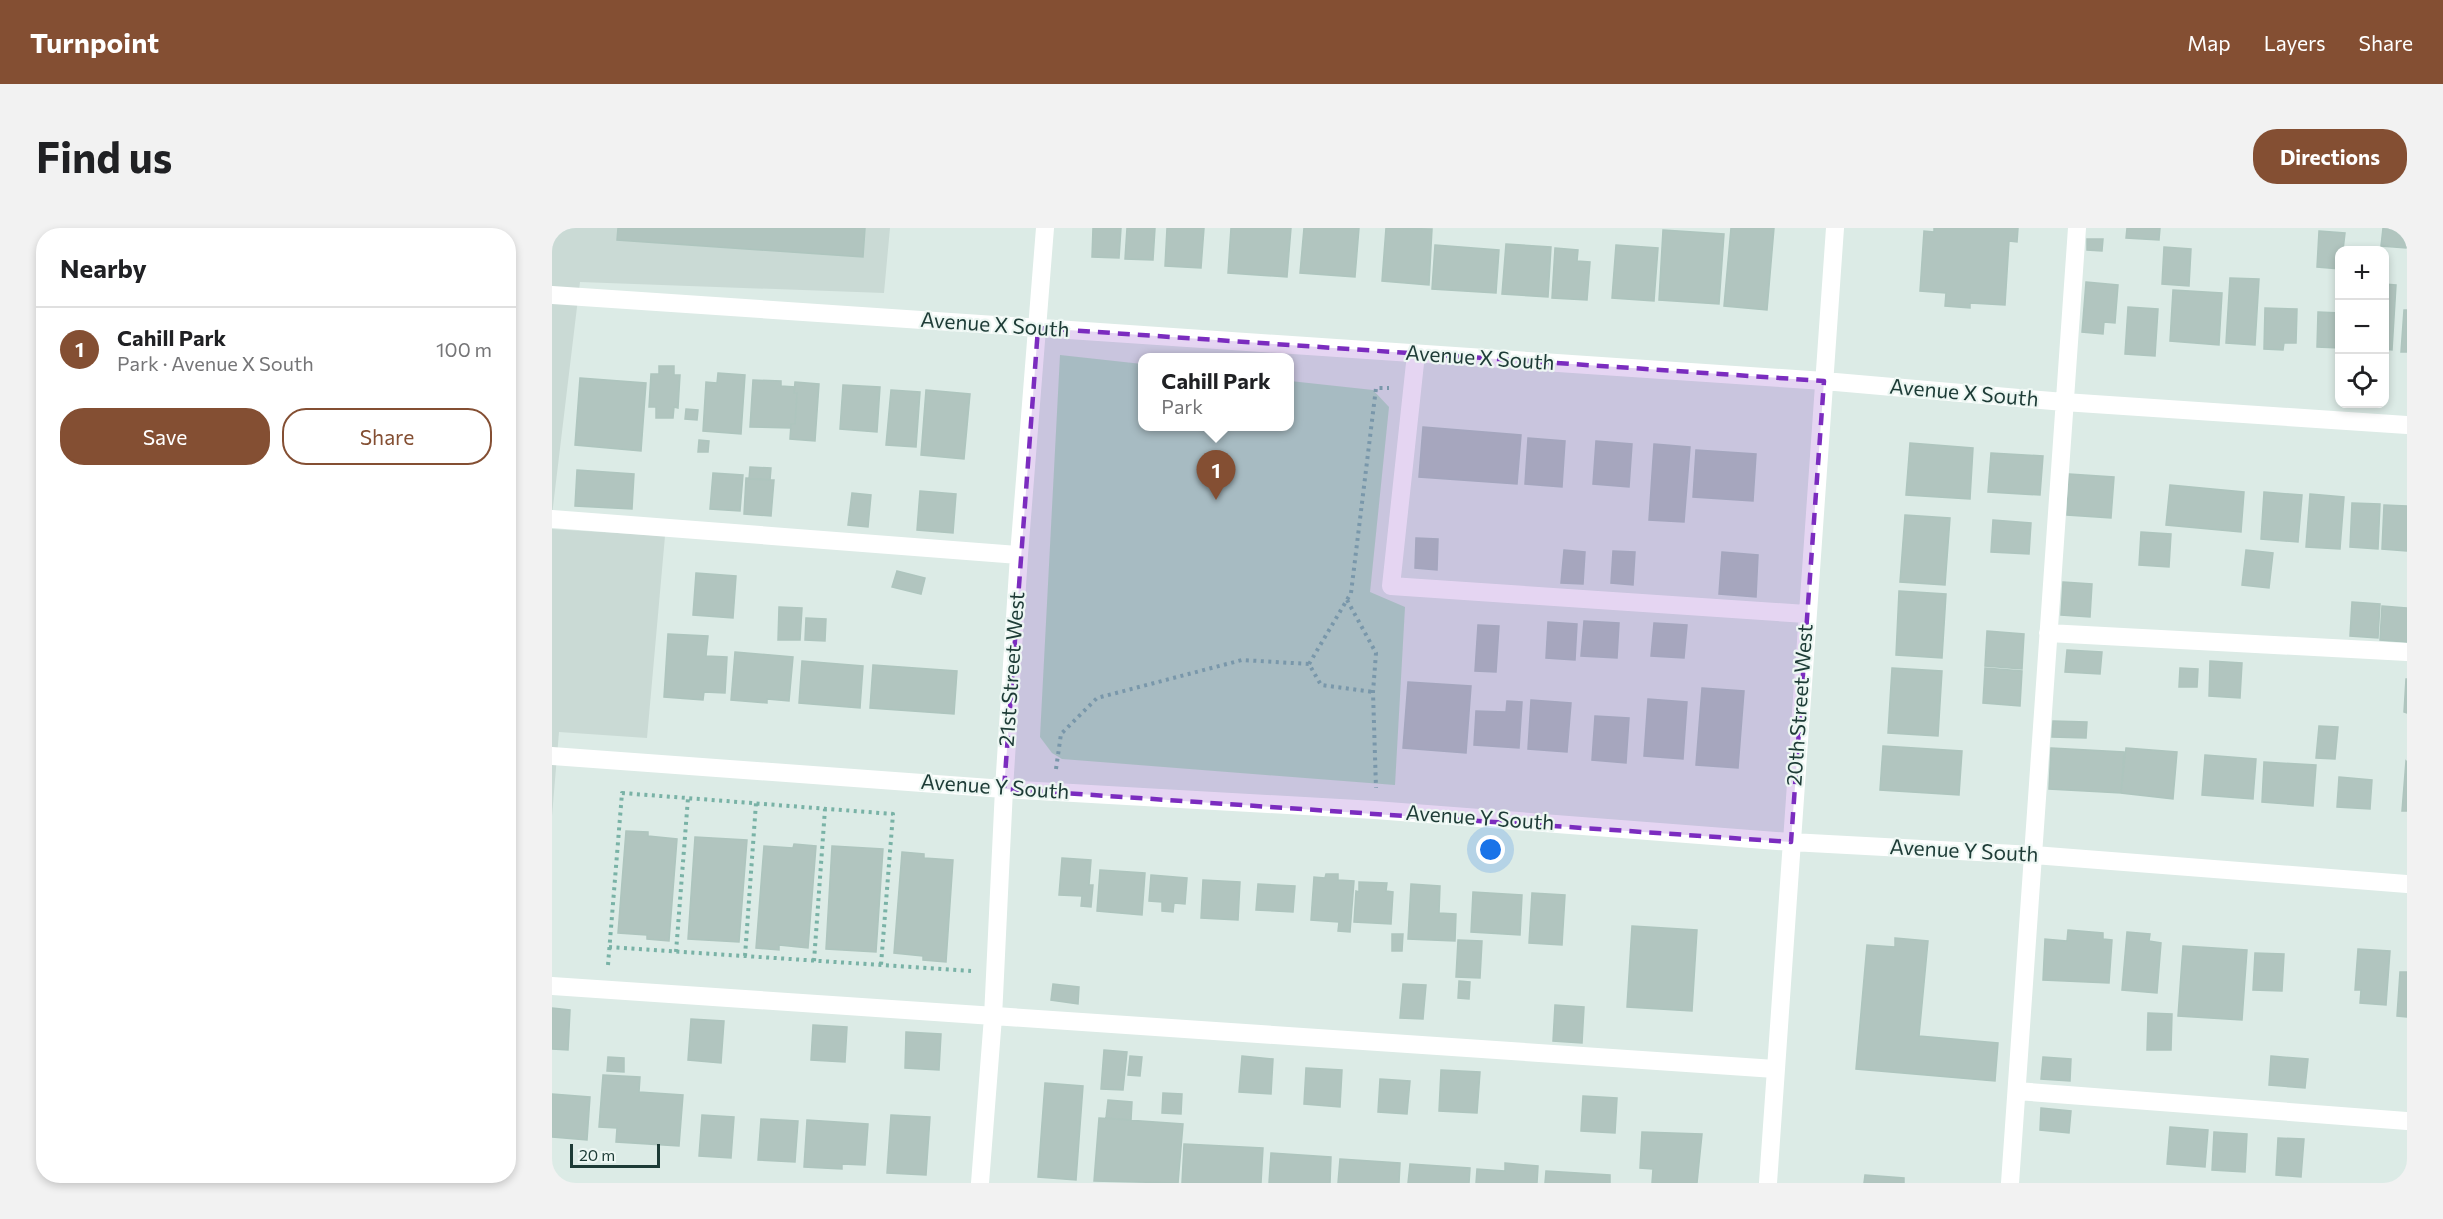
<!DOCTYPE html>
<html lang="en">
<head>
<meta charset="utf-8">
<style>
  body { margin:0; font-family:Commissioner,sans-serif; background:#f2f2f2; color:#202124 }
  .controls { position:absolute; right:18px; top:18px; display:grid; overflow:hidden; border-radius:12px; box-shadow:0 3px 9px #0003 }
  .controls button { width:54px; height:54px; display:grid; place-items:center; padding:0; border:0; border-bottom:2px solid #e0e0e0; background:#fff; color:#202124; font:30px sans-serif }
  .scale { position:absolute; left:18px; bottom:15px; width:90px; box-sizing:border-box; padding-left:6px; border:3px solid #1d3b36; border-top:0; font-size:16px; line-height:21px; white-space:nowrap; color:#1d3b36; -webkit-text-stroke:4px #edf7f3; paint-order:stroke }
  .you { position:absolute; left:939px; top:622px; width:21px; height:21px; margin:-15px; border:4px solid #fff; border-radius:50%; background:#1a73e8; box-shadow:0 0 0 9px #1a73e833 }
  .badge { display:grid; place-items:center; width:39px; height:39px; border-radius:50%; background:#844f33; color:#fff; font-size:20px; font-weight:700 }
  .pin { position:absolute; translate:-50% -50px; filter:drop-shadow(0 2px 3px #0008) }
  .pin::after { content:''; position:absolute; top:32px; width:21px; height:18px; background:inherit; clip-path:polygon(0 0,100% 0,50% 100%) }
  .popup { position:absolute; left:586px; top:125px; width:156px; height:78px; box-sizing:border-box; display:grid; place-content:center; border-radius:12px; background:#fff; filter:drop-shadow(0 2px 4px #0005); font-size:20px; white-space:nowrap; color:#757577 }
  .popup b { font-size:22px; color:#202124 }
  .popup::after { content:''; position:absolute; left:50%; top:100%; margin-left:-12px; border:12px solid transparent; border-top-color:#fff }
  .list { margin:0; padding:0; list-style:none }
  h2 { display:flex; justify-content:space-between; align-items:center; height:78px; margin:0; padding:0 24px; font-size:26px }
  h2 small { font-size:20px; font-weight:400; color:#757577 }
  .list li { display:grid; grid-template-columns:39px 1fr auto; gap:18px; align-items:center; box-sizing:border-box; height:84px; padding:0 24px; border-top:2px solid #e0e0e0 }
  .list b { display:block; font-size:22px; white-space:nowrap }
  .list p { margin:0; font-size:20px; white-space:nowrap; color:#757577 }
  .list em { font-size:20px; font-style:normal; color:#757577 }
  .actions { display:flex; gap:12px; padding:18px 24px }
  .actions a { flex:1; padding:14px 0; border:2px solid #844f33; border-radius:24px; text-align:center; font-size:21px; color:#844f33 }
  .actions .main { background:#844f33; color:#fff }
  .icon { flex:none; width:33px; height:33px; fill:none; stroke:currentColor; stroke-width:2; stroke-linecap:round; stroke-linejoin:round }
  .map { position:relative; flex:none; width:1855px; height:955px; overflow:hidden; border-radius:24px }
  header { display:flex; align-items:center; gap:36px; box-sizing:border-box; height:84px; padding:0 30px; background:#844f33; color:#fff }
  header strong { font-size:28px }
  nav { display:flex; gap:33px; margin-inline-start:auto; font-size:21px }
  .intro { display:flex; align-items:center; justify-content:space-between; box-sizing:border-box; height:144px; padding:0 36px }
  h1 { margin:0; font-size:42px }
  .button { padding:15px 27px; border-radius:24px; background:#844f33; color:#fff; font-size:21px; font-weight:700 }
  main { display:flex; gap:36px; padding:0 36px }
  aside { flex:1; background:#fff; border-radius:24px; box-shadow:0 3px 9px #0003 }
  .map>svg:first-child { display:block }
</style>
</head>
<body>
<header>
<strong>Turnpoint</strong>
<nav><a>Map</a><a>Layers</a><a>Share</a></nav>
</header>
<div class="intro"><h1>Find us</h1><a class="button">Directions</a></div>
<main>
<aside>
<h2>Nearby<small></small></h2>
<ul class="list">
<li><span class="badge">1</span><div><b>Cahill Park</b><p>Park · Avenue X South</p></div><em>100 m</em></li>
</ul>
<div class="actions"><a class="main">Save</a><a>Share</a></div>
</aside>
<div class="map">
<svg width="1855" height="955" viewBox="0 0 1855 955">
  <rect width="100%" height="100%" fill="#dcebe6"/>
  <path fill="#cadad5" d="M0,0h338l-6,65 -304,-11 -28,233z
    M0,301l113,7 -18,202 -88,-6 -7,84z"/>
  <path fill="#b2dfc3" d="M508,127l82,9v62h148v-45l83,9 16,17 -19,185 35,15 -10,178 -333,-26 -10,-6 -12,-16z"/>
  <path fill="#b1c5bf" stroke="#aec5be" stroke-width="1.5" d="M66,0h247l-2,29 -246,-17z
    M541,0h28l-2,30 -27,-1z
    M575,0h28l-2,32 -28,-1z
    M615,0h37l-3,40 -36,-2z
    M679,0h60l-4,49 -59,-4z
    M752,0h55l-4,49 -55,-4z
    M834,0l46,1 -3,56 -47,-4z
    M1179,0h43l-7,82 -43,-4z
    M1382,0h84l-1,14 -8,-1 -4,64 -35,-2v5l-25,-2 1,-13 -26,-2 4,-60 10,1z
    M1575,0h33l-1,12 -33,-2z
    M1831,0h24v20l-26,-2z
    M1111,2l61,4 -5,70 -60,-4z
    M1767,3l26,2 -2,17h-3v19l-23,-2z
    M1535,11h16l-1,12 -15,-1z
    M954,16l45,3 -3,50 -46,-3z
    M883,17l64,5 -3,43 -64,-4z
    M1064,17l42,3 -4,53 -42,-3z
    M1612,19l27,2 -2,37 -27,-2z
    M1003,20l23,2 -1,11 13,1 -3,38 -35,-2z
    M1678,50l29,1 -4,66 -29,-2z
    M1534,54l32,3 -3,38 -11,-1 -1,12 -21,-2z
    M1832,56l12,1 -4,65 -8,-1z
    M1621,62l49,3 -3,52 -49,-4z
    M1576,79l30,2 -3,47 -30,-2z
    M1713,80l32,1 -1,34h-12l-1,7 -19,-1z
    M1852,82h3v42h-6z
    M1766,84l22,1v35l-23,-1z
    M107,138h15v9h6l-2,33 -4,-1 -1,11h-17v-11h-7l2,-33h8z
    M166,145l27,2 -4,59 -38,-3 3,-49 11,1z
    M28,150l66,5 -5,68 -66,-6z
    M201,152l28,1v5l14,1 -1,6h3l-2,31h-4v4l-41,-1z
    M243,154l24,2 -4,57 -25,-2 1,-15h4l2,-31h-3z
    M291,157l37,2 -3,45 -37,-3z
    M339,162l29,2 -4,55 -30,-2z
    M374,162l44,4 -6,65 -43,-4z
    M134,181l12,1 -1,10 -12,-1z
    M871,199l98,8 -4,49 -98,-7z
    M976,210l37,3 -3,46 -37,-3z
    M147,212l10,1 -1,11h-10z
    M1044,213l36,3 -3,43 -36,-3z
    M1358,215l63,5 -3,51 -64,-4z
    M1102,216l36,3 -6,75 -35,-2z
    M1144,222l60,4 -3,47 -60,-4z
    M1439,225l52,3 -3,39 -52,-3z
    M198,239l21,1 -1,12 -21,-1z
    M25,242l57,4 -2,35 -57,-3z
    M161,245l30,2 -3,36 -30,-2z
    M1517,246l45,3 -3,41 -44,-3z
    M194,250l28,2 -3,36 -27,-2z
    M1618,257l74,7 -3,40 -75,-7z
    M368,263l36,3 -3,39 -36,-3z
    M1712,264l38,3 -4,47 -37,-3z
    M300,265l19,2 -3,32 -20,-2z
    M1758,266l34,3 -4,52 -34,-2z
    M1800,275l28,1 -2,45 -28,-2z
    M1832,277l23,1v45l-25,-2z
    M1353,287l45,3 -5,67 -45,-3z
    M1441,292l38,3 -2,31 -38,-2z
    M1589,304l30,2 -2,33 -30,-2z
    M864,310l22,1 -1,31 -22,-2z
    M1012,322l21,2 -2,32 -22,-1z
    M1694,322l27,3 -4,35 -27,-3z
    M1061,323l22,1 -2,33 -22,-2z
    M1170,324l36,3 -2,42 -37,-3z
    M345,343l28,7 -4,16 -29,-7z
    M144,345l40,3 -3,42 -40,-3z
    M1511,354l29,2 -2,33 -29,-2z
    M1347,363l47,3 -4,64 -46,-3z
    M1800,374l28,2 -2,34 -28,-2z
    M1830,378l25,2v34l-27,-2z
    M227,379l23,1 -2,32h-22z
    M254,390l20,1 -1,22 -20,-1z
    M1032,393l35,2 -2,35 -36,-2z
    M996,394l29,2 -2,36 -29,-2z
    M1102,395l33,2 -3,33 -33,-2z
    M926,397l21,1 -3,46 -21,-1z
    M1435,403l37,3 -2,35 -37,-3z
    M116,406l40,2 -2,20 21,1 -2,36 -21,-1 -1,8 -39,-3z
    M1515,422l35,2 -2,22 -35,-2z
    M183,424l58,5 -4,44 -22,-2v4l-36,-3z
    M250,433l61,5 -3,42 -61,-5z
    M1658,433l32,2 -2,35 -31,-2z
    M321,437l84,6 -3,43 -84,-6z
    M1340,440l50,3 -4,65 -50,-3z
    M1433,440l37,3 -2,35 -37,-3z
    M1628,440l18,1 -1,18h-18z
    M1854,451h1v34l-3,-1z
    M856,454l63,4 -5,67 -63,-5z
    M1150,460l42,3 -6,77 -42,-3z
    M1096,471l39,3 -4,57 -39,-3z
    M979,472l40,3 -4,49 -39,-3z
    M955,473l15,1 -3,46 -45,-3 2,-34 30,1z
    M1043,488l34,2 -3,45 -34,-3z
    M1501,493l34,1 -1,16 -34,-1z
    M1767,498l19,1 -3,32 -19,-1z
    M1331,518l79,5 -3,44 -79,-5z
    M1499,520l73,4 -3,41 -72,-4z
    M1574,520l51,4 -4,47 -52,-6z
    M1653,527l51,4 -3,40 -51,-4z
    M1854,533l1,1v49h-5z
    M1712,534l52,3 -3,41 -51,-4z
    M1787,549l33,3 -2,29 -33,-2z
    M74,603l22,1v4l29,3 -8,102 -22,-2v-4l-29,-2z
    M143,609l52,3 -8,102 -51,-3z
    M242,616l22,2 -8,102 -29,-3v5l-23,-2 8,-102 29,2z
    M280,618l51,3 -7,103 -50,-3z
    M350,624l22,2v4l29,2 -7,102 -23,-2v-4l-29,-3z
    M510,630l29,2 -2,25h4l-2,22 -10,-1 1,-10 -23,-1z
    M548,642l45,3 -3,42 -45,-4z
    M774,646h12v6l16,1 -4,51 -12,-1 1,-9 -28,-2 3,-43 11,1z
    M599,647l36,3 -2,26 -11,-1 -1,9 -11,-1v-9l-13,-1z
    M651,652l37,2 -2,38 -37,-2z
    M807,654l28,1 -1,8 7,1 -2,32 -37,-2 2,-31 3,1z
    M706,656l37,2 -2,26 -37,-2z
    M859,656l29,2 -1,27 17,1 -1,27 -47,-2z
    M921,664l49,3 -2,40 -49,-3z
    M980,665l33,2 -3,50 -33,-2z
    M1080,698l65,4 -5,81 -65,-4z
    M1516,702l35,3v6l9,1 -3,43 -66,-3 2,-41 22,2z
    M1575,704l23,2 -1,7 12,2 -4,50 -35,-3z
    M840,706h11l-1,17h-10z
    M1343,710l33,3 -9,95 79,7 -3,38 -139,-12 11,-124 28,2z
    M906,712l24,1 -2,37 -24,-1z
    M1631,718l64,4 -5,70 -64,-4z
    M1806,721l32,2 -4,54 -26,-2 1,-13h-6z
    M1703,725l29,1 -2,37 -29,-1z
    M1848,744h7v45l-10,-1z
    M907,753l11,1 -1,17 -11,-1z
    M501,756l26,3 -1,17 -27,-4z
    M851,756l23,1 -3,34 -23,-1z
    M1003,777l29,2 -2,36 -29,-2z
    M0,780l18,2 -2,40 -16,-1z
    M1596,785l24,1 -1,36h-24z
    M139,791l33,2 -3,42 -33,-3z
    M261,797l34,2 -2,35 -34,-2z
    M354,804l35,2 -2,36 -34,-2z
    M552,822l23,2 -4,38 -22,-1z
    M578,828l12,1 -2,19 -12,-1z
    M690,828l31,3 -2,35 -32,-2z
    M1719,828l37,3 -3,29 -36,-3z
    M56,829l16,1v14l-17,-1z
    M1491,829l28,2 -1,22 -29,-2z
    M754,840l36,2 -2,37 -36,-3z
    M889,842l39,2 -3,41 -38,-2z
    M51,847l37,2 -1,15 44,3 -4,51 -63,-4 1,-14 -18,-1z
    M828,851l30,2 -3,33 -29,-2z
    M493,855l38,3 -7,94 -38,-3z
    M611,865l19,1 -1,20 -19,-1z
    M0,866l38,3 -3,43 -35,-3z
    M1031,868l34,2 -2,35 -34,-2z
    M556,872l24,2 -1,18 -25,-2z
    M1489,880l30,3 -2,22 -29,-3z
    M150,887l32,2 -3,41 -32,-2z
    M339,887l39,2 -4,58 -39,-2z
    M547,890l84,6 -5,59 -84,-2z
    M209,891l37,2 -3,41 -37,-2z
    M255,892l61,4 -3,41 -23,-1v5l-38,-2z
    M1618,899l38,3 -3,37 -38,-3z
    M1090,904l60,2 -5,49h-45l1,-14 -13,-1z
    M1662,904l33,2 -2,38 -33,-2z
    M1726,910l26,1 -3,38 -25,-2z
    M632,916l79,4 -2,35h-79z
    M719,925l60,4 -1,26h-61z
    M788,931l60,4 -1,20h-61z
    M953,935l33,3 -1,17h-61l1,-14 28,2z
    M858,936l60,4 -1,15h-61z
    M994,943l64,4v8h-65z
    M1313,947l39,3v5h-40z"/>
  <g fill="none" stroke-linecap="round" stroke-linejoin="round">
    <path stroke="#79b2a6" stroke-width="4" stroke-dasharray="3 4.5" stroke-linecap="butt" d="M795,372l29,53 -3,39 3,96
      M757,436l42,-71 25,-205h13
      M504,541l5,-35 36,-36 145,-38 67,4 12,21 52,7
      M57,719l362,24
      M124,724l12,-154
      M193,728l11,-153
      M262,733l11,-152
      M56,737l14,-172 271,21 -12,151"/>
    <path stroke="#fff" stroke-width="18" d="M0,67l1272,86 240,21 343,23
      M864,126l-25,232 415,28
      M0,291l467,36
      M1496,405l359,19
      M0,528l452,33 371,21 416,32 243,13 373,29
      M0,758l1223,83
      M1465,863l390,30
      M428,955l13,-166 11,-228 15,-234 26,-327
      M1216,955l67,-955
      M1458,955l67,-955"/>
  </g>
  <path fill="#7b2cbf" fill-opacity="0.2" stroke="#7b2cbf" stroke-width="4.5" stroke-dasharray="12 8" stroke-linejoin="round" d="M486,100l786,53 -33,461 -787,-53z"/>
  <g text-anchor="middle" stroke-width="4.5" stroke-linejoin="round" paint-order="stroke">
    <g font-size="21" fill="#1d3b36" stroke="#edf7f3">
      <text transform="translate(443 97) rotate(4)" y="7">Avenue X South</text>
      <text transform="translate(928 130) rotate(4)" y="7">Avenue X South</text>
      <text transform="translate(1412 165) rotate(5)" y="7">Avenue X South</text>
      <text transform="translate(460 441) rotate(-86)" y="7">21st Street West</text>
      <text transform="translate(1248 477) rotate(-86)" y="7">20th Street West</text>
      <text transform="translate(443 559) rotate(4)" y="7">Avenue Y South</text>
      <text transform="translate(928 590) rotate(4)" y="7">Avenue Y South</text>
      <text transform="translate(1412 623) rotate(3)" y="7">Avenue Y South</text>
    </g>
  </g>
</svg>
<div class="controls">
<button>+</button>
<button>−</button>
<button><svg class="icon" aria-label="locate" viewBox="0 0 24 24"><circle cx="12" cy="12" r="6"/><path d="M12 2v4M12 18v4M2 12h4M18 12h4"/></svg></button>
</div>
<div class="scale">20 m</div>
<div class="you"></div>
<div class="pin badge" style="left:664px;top:272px">1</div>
<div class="popup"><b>Cahill Park</b>Park</div>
</div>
</main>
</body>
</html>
